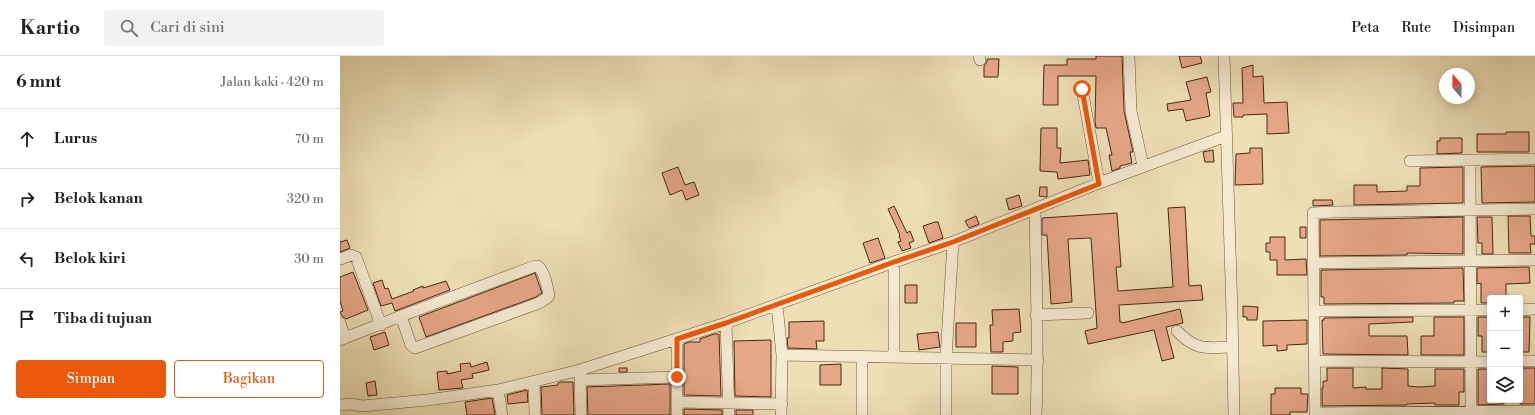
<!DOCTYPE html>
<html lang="id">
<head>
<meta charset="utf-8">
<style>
  body { margin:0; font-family:"Libre Bodoni",serif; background:#f2f2f2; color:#202124 }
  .controls { position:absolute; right:12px; bottom:12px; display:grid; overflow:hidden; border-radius:4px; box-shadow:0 2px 10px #0003 }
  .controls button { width:36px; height:36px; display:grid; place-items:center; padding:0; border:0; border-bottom:1px solid #e0e0e0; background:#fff; color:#202124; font:20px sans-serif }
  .compass { position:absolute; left:1099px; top:12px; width:36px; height:36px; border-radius:50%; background:#fff; box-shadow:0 2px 10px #0003; rotate:340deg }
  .stop { position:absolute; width:12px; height:12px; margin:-9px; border:3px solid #ea580c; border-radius:50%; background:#fff }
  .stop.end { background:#ea580c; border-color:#fff; box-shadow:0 1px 4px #0008 }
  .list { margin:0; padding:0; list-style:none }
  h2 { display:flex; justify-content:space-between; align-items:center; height:52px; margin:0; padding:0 16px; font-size:17px }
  h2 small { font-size:13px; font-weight:400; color:#757577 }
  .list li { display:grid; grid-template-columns:26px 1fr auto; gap:12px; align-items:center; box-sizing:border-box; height:60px; padding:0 16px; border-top:1px solid #e0e0e0 }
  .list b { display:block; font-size:15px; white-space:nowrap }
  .list em { font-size:13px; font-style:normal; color:#757577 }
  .actions { display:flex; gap:8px; padding:12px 16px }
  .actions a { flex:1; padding:9px 0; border:1px solid #ea580c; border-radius:4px; text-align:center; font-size:14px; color:#ea580c }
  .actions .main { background:#ea580c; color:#fff }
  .icon { flex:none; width:22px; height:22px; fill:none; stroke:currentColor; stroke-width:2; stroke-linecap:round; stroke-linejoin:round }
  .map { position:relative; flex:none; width:1195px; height:359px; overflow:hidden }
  header { display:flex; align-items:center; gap:24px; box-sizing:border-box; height:56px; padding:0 20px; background:#fff; border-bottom:1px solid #e0e0e0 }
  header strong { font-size:19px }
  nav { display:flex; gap:22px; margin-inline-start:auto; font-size:14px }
  .search { width:280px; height:36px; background:#f2f2f2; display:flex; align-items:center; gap:10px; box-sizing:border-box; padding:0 14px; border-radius:4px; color:#757577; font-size:15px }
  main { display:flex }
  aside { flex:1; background:#fff }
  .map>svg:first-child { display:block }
</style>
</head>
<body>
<header>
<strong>Kartio</strong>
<div class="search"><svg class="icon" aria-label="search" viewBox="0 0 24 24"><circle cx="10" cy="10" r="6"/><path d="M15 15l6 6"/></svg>Cari di sini</div>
<nav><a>Peta</a><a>Rute</a><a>Disimpan</a></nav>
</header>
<main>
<aside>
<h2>6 mnt<small>Jalan kaki · 420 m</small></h2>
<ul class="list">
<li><svg class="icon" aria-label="ahead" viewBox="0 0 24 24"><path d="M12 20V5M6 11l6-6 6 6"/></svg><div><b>Lurus</b></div><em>70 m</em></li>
<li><svg class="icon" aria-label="right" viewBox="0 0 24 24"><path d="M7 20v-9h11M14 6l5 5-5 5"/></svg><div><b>Belok kanan</b></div><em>320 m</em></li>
<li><svg class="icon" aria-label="left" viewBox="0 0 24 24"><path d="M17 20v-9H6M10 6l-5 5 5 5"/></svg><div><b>Belok kiri</b></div><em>30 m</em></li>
<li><svg class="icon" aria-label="arrive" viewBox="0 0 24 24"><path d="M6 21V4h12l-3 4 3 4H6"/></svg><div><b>Tiba di tujuan</b></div></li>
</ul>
<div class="actions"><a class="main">Simpan</a><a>Bagikan</a></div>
</aside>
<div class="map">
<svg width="1195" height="359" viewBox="0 0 1195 359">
  <rect width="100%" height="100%" fill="#eedfb7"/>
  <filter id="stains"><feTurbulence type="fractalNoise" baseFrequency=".005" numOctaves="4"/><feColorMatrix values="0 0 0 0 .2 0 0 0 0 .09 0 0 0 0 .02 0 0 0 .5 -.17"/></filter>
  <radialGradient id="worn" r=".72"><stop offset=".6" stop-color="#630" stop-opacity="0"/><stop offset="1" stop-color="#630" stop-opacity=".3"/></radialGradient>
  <path fill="#e7a789" stroke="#482911" d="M756,0h26l2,55 9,41h-3l2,11 -12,3v2l-8,3 -3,-16h3l-6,-27h-10l-1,-7 1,-45h-38v29h-15l1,-40h23v-6h29z
    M839,0h21l2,7 -20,5z
    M647,3h12l-1,18h-14v-11l3,-4z
    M913,9v12l10,-1 1,27 23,-1 2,31 -22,1v-20l-24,1v2h-9l-1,-14h10l-1,-35z
    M867,21l4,15 -5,1 4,23 -24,5 -3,-12 -15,2 -1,-7 24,-4 -5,-18z
    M701,72h16v20h4l-1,15 28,-3 2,15 -32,4 -1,-7 -17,-1z
    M1166,76h23v20h-52v-18h29z
    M1100,82h22v15l-25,1v-13h3z
    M910,92h12l1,36 -28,1 1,-31 14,-1z
    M873,94l1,12h-9l-2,-10z
    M1195,110v36l-53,1 -1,-36z
    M338,111l7,18 9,-3 5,13 -13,5 -4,-10 -12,5 -8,-22z
    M1123,111v36l-109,2v-20h23v7l30,-1v-5h13v-18z
    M700,131h7v10l-8,-1z
    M679,139l3,11 -13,4 -3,-11z
    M973,144h19l1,5 -20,1z
    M554,150l13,27 3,-2 4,10 -5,2 2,5 -9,3 -4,-9 3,-1 -2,-5 1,-1 -12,-26z
    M845,151l4,79 12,-1 2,15 -84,5 1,17h2v1l58,-14 3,14 -17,4 8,31 -12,3 -8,-31 -66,14 -3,-13 12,-3 -6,-90 -23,1 4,63 -21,2 -4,-69h-5v-17l75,-5 4,54h-5l2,24 55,-4 -5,-79z
    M636,160l3,8 -10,4 -4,-7z
    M1168,160h22l1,20h4v8h-5l1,9h-22z
    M1123,161v37l-56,-1v2l-87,1v-36z
    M1137,161h15l1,37h-11v-11h-4z
    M595,166h3l5,16 -14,5 -6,-17z
    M960,171h6v11h-6z
    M930,181h15v23l21,-1 1,16h-30v-15h-7v-8h-4v-9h4z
    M538,182l7,20 -15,5 -7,-20z
    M7,184l3,8 -10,4v-10z
    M1189,211l1,16 -24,1v14h-16v5h-9v-20l-4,1v-16z
    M1123,212l1,33h-10v2l-130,1v-7h-3v-27z
    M13,216l15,38 -22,9 -4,-3 -2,-4 3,-1 -3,-10v-24z
    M195,217l7,20 -6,4 -110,40 -7,-20z
    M42,224l3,9 3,-1 4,11 22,-8 -1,-1 10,-4v2l7,-2 16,-5 4,9 -55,21 -3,-8 -11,3 -8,-23z
    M565,229h12v18h-12z
    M903,250l15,1 -1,13h-10v-3h-4z
    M679,253l2,23 -8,1v8l-10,1v10h-12l-1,-27h3l-1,-15z
    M1073,261v5l-44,2v12h38l1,19 -85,-1 -1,-34h2v-2z
    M1094,261h30v38h-43v-19h13z
    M1138,261h12v35h-8v-16h-4z
    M1180,261h10l-1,35h-9z
    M967,264v24l-20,1v5l-10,1v-6l-14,1v-25z
    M484,265v20h-8l1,8 -29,-1 -1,-10h2v-16z
    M616,267h20v24h-20z
    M45,276l4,13 -15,5 -4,-13z
    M598,276l2,15 -21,3 -2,-16z
    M374,278h5l2,62 -37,-1v-51l5,-2h11v-3z
    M431,284v57l-36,-1 -1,-55z
    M147,306l2,8 -17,4 1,4 -12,2 2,8 -24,2 -2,-18 10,-1v3l14,-3 -1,-7 10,-1 1,4z
    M501,308v21h-21v-20z
    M652,310l26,1v27h-26z
    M279,312h8v4h-8z
    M987,312h26v20l13,-1v2h16v-21l26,1v17l11,1 16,-1v-17h29v23h-5v13h-24v-2l-28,1v1l-85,1v-18h1v-7h4z
    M1180,312h15v36h-15z
    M1138,313h12v31h14v4l-26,1z
    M35,325l2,14 -9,1 -2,-13z
    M220,326h13l1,33h-32l-1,-28 17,-2v-2z
    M330,328v31h-82l-1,-28z
    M935,332h26v6h7l-1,18h-17v3h-19v-21h4z
    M187,334l1,12 -20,2 -1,-9z
    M152,342l3,17h-28l-2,-13z
    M344,353l38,1v5h-38z
    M396,354h17v5h-17z"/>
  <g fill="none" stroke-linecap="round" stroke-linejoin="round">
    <defs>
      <path id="minor" d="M639,0l1,4
        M789,0l2,55 12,55
        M884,0l8,257 2,102
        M742,33l17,94
        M1130,104l1,255
        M1070,105l125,-2
        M695,154c1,68 4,137 1,205
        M0,203l11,-4 5,2 25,68
        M554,206v95
        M974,207l221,-3
        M437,249l5,50 -1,60
        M1180,254l15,-1
        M974,255l176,-1
        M696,259l52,-2
        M0,267l5,15
        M386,267l3,92
        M837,275c19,20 29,17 55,16
        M337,283v76
        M0,284l61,-24 134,-50h3c7,7 9,19 11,29l-2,3 -8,5 -124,45 -4,-3 -10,-29
        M442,299l256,5
        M974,305l176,1
        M1180,305h15
        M240,318l1,41
        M240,324l97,-3
        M194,326l1,33
        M158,334l4,25
        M337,346l105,2
        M0,349l11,-1 11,2 66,-6 70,-10 82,-20 146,-47 168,-61 59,-20 146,-59 127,-47
        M975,357l220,-2
        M522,359v-58
        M606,359v-57l7,-116
        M975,359l-2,-202 22,-1 200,-3"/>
    </defs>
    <use href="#minor" stroke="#72563a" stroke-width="12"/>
    <use href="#minor" stroke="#f4ead0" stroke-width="11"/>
  </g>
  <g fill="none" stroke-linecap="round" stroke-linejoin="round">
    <path stroke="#ea580c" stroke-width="5" d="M337,321v-38l49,-16 168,-61 59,-20 146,-58 -17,-95"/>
  </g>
  <rect width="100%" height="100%" filter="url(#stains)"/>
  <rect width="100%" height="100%" fill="url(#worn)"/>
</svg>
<div class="controls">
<button>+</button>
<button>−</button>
<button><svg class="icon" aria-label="layers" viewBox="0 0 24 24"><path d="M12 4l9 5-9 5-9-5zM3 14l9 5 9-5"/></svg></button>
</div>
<svg class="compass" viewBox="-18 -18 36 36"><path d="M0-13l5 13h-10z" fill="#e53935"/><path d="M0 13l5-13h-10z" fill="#757577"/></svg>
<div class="stop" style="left:742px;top:33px"></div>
<div class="stop end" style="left:337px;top:321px"></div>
</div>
</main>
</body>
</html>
